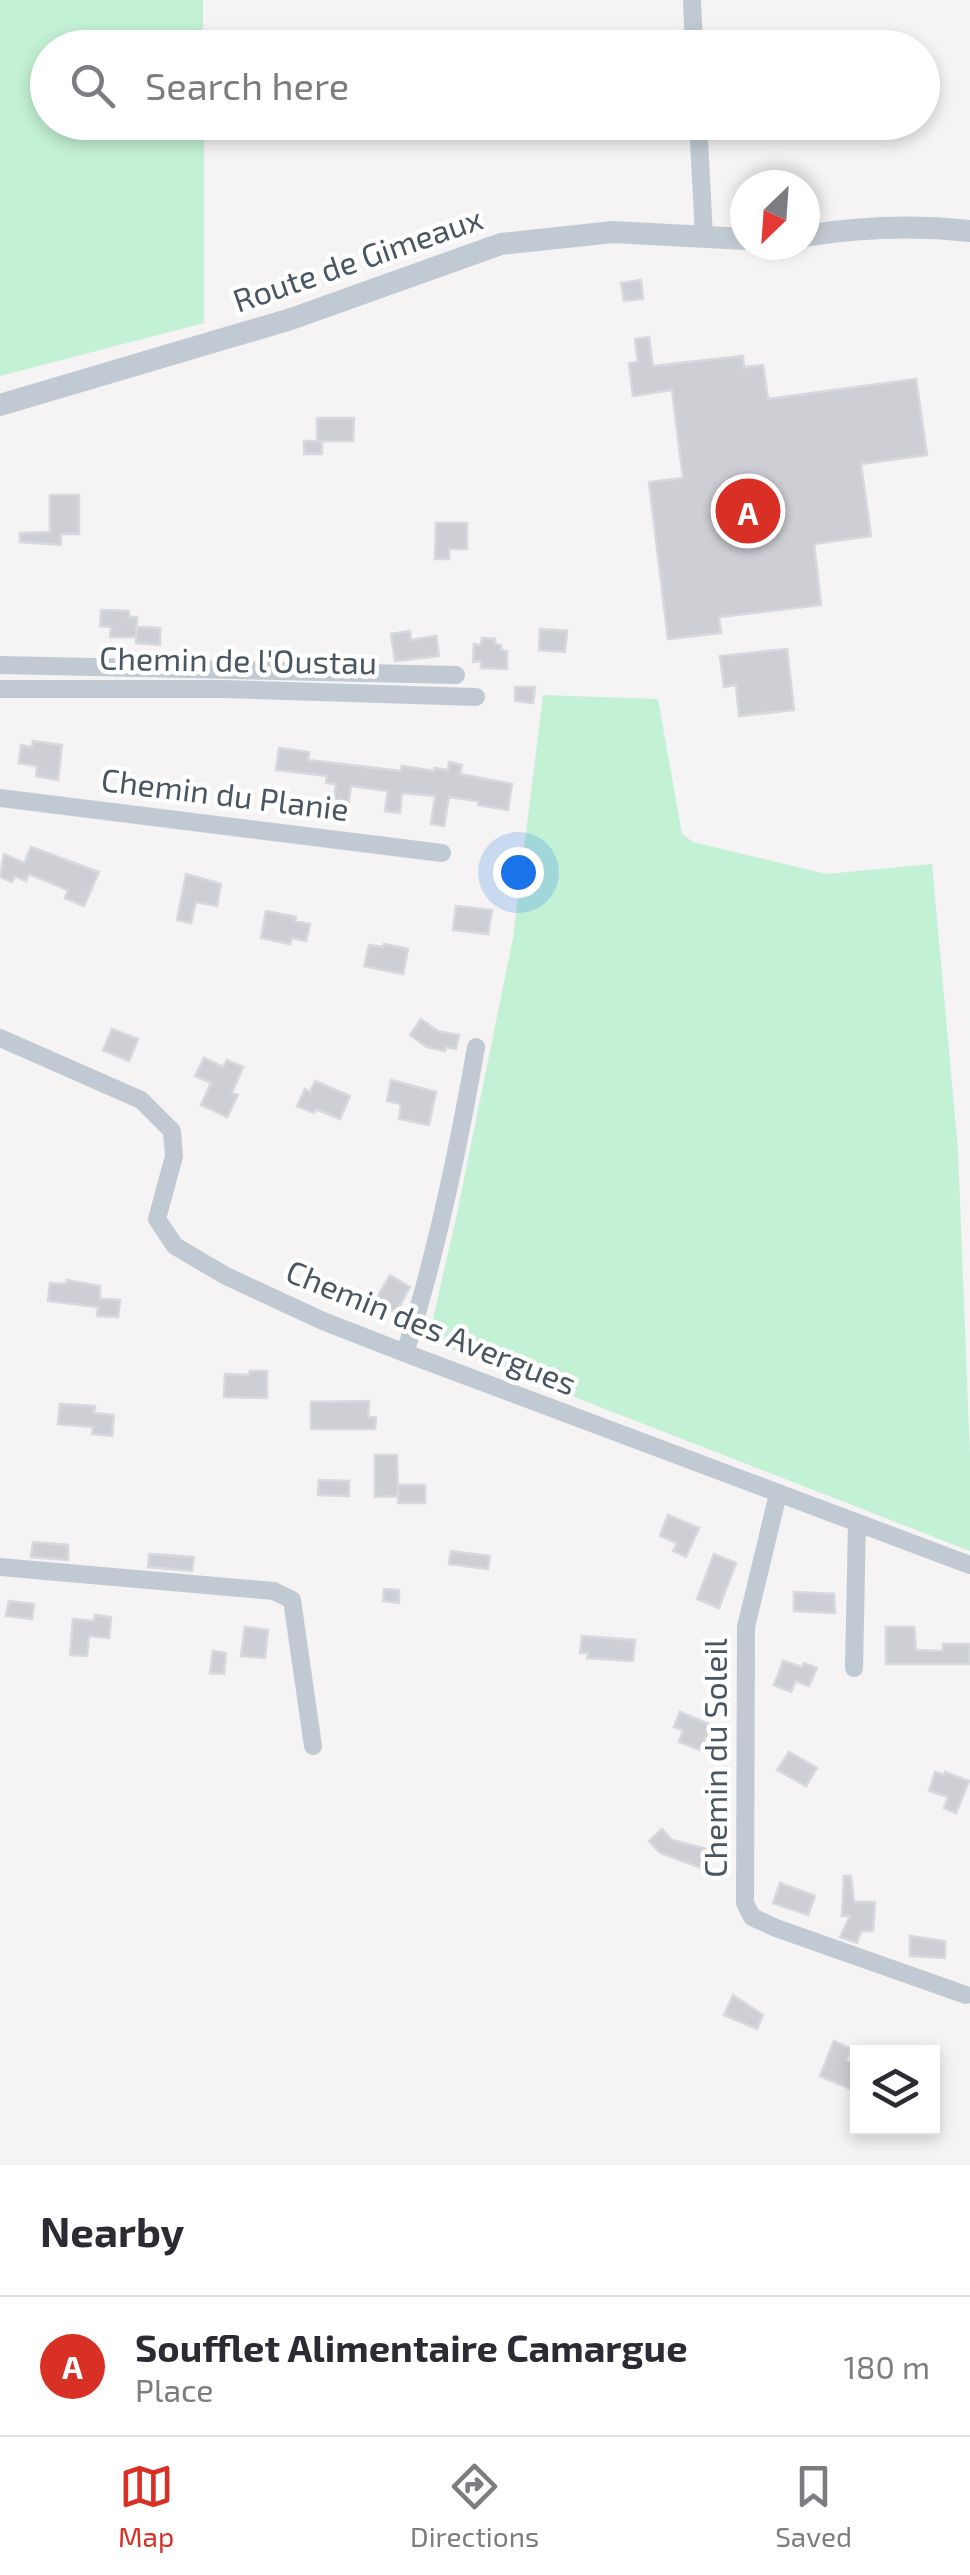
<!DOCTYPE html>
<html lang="en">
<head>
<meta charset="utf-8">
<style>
  body { margin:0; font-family:"Exo 2",sans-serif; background:#f7f7f7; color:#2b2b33 }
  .controls { position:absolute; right:30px; bottom:30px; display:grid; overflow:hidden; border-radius:0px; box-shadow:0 5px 15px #0003 }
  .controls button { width:90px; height:90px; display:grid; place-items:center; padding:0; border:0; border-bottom:2px solid #e1e1e2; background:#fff; color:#2b2b33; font:50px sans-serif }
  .compass { position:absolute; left:730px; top:170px; width:90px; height:90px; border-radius:50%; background:#fff; box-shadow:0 5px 15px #0003; rotate:205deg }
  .you { position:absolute; left:518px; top:872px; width:35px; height:35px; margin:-25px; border:8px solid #fff; border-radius:50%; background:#1a73e8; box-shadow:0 0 0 15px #1a73e833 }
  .badge { display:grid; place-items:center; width:65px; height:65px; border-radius:50%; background:#d93025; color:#fff; font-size:32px; font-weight:700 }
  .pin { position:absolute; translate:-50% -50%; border:5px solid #fff; box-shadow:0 2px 10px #0006 }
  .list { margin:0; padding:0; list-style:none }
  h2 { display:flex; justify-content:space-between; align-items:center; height:130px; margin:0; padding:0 40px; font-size:42px }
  h2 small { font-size:32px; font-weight:400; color:#7c7c81 }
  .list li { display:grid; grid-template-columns:65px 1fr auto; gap:30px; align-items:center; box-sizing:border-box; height:140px; padding:0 40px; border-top:2px solid #e1e1e2 }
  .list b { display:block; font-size:38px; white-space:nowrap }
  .list p { margin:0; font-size:32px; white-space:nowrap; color:#7c7c81 }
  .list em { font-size:32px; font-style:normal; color:#7c7c81 }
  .icon { flex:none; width:55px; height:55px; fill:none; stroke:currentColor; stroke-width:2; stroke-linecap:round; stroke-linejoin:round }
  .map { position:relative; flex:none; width:970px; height:2165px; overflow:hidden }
  .search { position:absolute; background:#fff; box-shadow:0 5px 15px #0003; left:30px; right:30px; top:30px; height:110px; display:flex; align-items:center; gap:25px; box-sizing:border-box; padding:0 35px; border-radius:55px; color:#7c7c81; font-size:38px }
  .sheet { height:270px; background:#fff }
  nav { display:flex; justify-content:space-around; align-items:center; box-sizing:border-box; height:140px; border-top:2px solid #e1e1e2; background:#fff; font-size:28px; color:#7c7c81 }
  nav a { display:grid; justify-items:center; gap:5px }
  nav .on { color:#d93025 }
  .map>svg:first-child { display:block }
</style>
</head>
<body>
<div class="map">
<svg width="970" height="2165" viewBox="0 0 970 2165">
  <rect width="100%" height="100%" fill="#f5f3f3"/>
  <path fill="#c3f1d5" d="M0,0h203v47l-155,1v74l156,1v200l-204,53z
    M543,695l115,4 24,135 11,8 133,32 106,-10 26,286 12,307v94l-542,-211 27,-117 58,-285z"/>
  <path fill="#cdcfd5" stroke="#d7d9de" stroke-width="2.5" d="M641,280l2,19 -19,2 -3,-18z
    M649,337l4,29 90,-10 1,11 19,-2 5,34 148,-20 11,76 -66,9 10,72 -57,8 7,61 -102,12 2,16 -53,6 -19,-157 34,-4 -11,-88 -39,6 -4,-33 9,-1 -3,-23z
    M317,418h37l-1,23h-36z
    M304,441h18v13h-18z
    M50,495h29v39h-18v11l-41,-3v-9l30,-1z
    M436,523h31v26h-18v10h-14z
    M101,610l28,1v6h8l-1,20h-26l1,-10 -11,-1z
    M137,627l23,1v17l-24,-2z
    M540,629l27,2 -2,21 -26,-2z
    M410,631l1,9 25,-4 3,20 -44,5 -4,-27z
    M482,638l13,1v5l6,1v5l6,1v18l-26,-1v-7l-8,1 1,-18 7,1z
    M787,649l7,61 -55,6 -3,-31 -12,2 -4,-31z
    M515,687h20l-2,16 -18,-2z
    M33,741l29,4 -4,35 -22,-4 1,-10 -18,-3 2,-18 11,2z
    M279,748l30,4 -1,8 93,11 1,-5 32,5 1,-3 13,2 1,-8 13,3 -2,9 52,10 -4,26 -30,-5v-4l-29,-4 -5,29 -13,-2 4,-28 -33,-3 -2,20 -15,-2 3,-20 -37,-5 -3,20 -15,-2 3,-20 -10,-1 1,-7 -51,-6z
    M31,847l68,25 -15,34 -19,-8 3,-8 -39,-16 -3,7 -11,-5 -3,6 -12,-5 4,-23 20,9z
    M186,874l35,10 -4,22 -21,-4 -5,21 -14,-3z
    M456,906l36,4 -4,24 -35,-4z
    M266,911l30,6 -1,4 15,3 -4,17 -14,-3 -2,6 -29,-6z
    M384,944l24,5 -5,25 -39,-8 5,-21 14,2z
    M421,1019l17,12 21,4 -3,14 -10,-2 -1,4 -18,-4 -17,-12z
    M112,1029l26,10 -9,22 -26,-11z
    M204,1058l19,9 4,-7 16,7 -11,26 6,2 -11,22 -26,-12 10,-22 -16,-7z
    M391,1080l45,12 -7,33 -30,-6 2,-15 -14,-3z
    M315,1081l35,15 -10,23 -24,-10 -2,4 -17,-7 8,-17 5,3z
    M390,1275l20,12 -14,26 -21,-12z
    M67,1280l33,6v13l20,1 -2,17 -21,-1 1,-9 -50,-6 2,-18 16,1z
    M250,1371h17v27l-43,-1 1,-23 24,1z
    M369,1401l-1,16h8l-1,12h-64v-27z
    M60,1404l35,2 -1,7 20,2 -2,21 -20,-2 1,-7 -35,-3z
    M375,1455h22l1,41 -23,1z
    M319,1480l30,1v15l-31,-1z
    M398,1485h27v18h-27z
    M668,1515l31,13 -13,29 -13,-6 4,-8 -17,-7z
    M33,1542l35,3v15l-37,-3z
    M451,1551l39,5 -2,13 -39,-5z
    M149,1554l45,3 -2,14 -44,-4z
    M714,1554l22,9 -17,45 -22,-9z
    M384,1589l15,1v13l-16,-2z
    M794,1592l40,2 1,19 -41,-2z
    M9,1601l25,3 -2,15 -26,-3z
    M95,1615l16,2 -2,21 -20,-2 -2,20 -17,-1 3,-36 21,2z
    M245,1627l23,3 -3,28 -24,-2z
    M886,1627h28l2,23 27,1v-7h27v20h-84z
    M582,1636l53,4 -2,21 -46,-3 1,-5h-8z
    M213,1651l13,2 -2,21 -14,-1z
    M783,1661l19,6 2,-4 13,5 -8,18 -13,-5 -5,11 -17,-7z
    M680,1712l39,16 -6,15 -8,-4 -5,11 -21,-8 4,-12 -9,-3z
    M789,1752l28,16 -11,18 -29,-16z
    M935,1772l9,3 1,-3 24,9 -13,32 -12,-5 4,-11 -19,-6z
    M662,1829l10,11 39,10 -7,19 -44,-16 -11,-12z
    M844,1876h7l3,26h21l-2,29h-12l-4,12 -17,-6 10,-21h-8z
    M780,1883l35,13 -7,19 -35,-12z
    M910,1936l35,5v17l-35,-2z
    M733,1995l30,20 -6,14 -33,-14z
    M834,2041l17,8 -5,11 12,5v27l-38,-16z"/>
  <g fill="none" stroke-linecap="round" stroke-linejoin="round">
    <path stroke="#c1cad2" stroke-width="18" d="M692,0l2,48
      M698,122l6,114
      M0,665l456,10
      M0,689h224l252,8
      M0,798l442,55
      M0,1038l141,62 31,31 2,25 -17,63 18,27 51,30 97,45 82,32 565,212
      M405,1353c32,-101 53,-202 71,-306
      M778,1494l-32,133 -1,276 7,14 24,11 190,67
      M0,1567l274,24 18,9 21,146
      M854,1668l3,-145"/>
    <path stroke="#c1cad2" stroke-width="22" d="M805,236c55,-9 109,-11 165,-5
      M0,405l291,-86 210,-75 112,-12 132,7"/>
  </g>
  <g text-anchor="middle" stroke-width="9" stroke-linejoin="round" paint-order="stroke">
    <g font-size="32" fill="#4a5661" stroke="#fff">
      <text transform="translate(358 260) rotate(-19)" y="11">Route de Gimeaux</text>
      <text transform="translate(238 661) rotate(1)" y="11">Chemin de l'Oustau</text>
      <text transform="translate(225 795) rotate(7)" y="11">Chemin du Planie</text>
      <text transform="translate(431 1328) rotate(22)" y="11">Chemin des Avergues</text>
      <text transform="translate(716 1758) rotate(-90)" y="11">Chemin du Soleil</text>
    </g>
  </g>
</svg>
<div class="controls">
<button><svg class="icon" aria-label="layers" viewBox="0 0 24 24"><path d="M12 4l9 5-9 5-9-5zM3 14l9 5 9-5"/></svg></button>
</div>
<svg class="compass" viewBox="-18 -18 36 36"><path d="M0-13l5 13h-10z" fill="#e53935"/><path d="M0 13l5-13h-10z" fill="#7c7c81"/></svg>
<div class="you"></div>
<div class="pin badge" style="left:748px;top:511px">A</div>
<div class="search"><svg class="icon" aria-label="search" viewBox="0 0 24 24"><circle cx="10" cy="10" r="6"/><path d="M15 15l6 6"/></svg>Search here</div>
</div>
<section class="sheet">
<h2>Nearby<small></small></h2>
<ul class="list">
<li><span class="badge">A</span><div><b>Soufflet Alimentaire Camargue</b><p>Place</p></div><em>180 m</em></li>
</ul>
</section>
<nav>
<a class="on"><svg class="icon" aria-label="map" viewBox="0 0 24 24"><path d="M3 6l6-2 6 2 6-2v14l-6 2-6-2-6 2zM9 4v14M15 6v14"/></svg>Map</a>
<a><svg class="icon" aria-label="directions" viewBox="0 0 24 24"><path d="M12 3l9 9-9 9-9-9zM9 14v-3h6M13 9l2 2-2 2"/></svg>Directions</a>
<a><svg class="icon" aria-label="saved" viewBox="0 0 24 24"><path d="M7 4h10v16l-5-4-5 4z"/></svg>Saved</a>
</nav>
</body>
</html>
